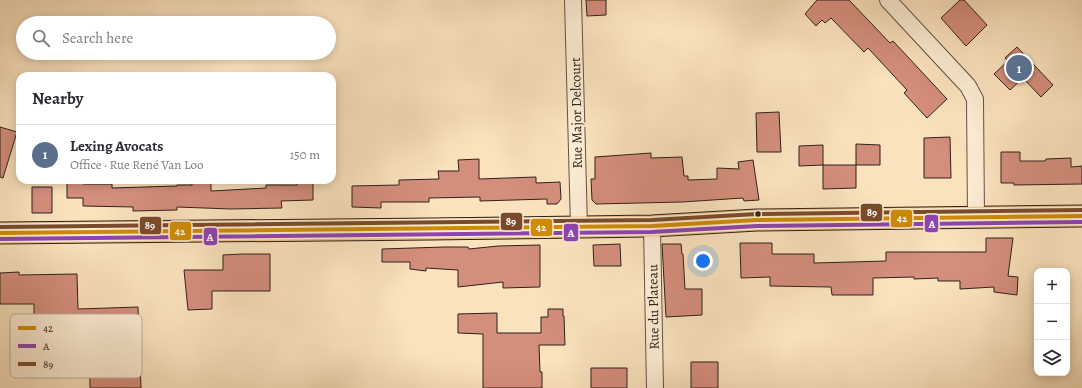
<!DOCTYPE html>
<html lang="en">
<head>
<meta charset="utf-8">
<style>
  body { margin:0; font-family:Alegreya,serif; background:#f7f7f7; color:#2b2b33 }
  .controls { position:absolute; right:12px; bottom:12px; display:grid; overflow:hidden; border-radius:8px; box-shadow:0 2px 10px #0003 }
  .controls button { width:36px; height:36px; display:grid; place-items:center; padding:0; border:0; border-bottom:1px solid #e1e1e2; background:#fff; color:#2b2b33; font:20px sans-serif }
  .you { position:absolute; left:703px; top:261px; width:14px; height:14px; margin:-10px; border:3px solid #fff; border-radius:50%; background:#1a73e8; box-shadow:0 0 0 6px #1a73e833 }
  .badge { display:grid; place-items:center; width:26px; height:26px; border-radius:50%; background:#8f2418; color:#fff; font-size:13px; font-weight:700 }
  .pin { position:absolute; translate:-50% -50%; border:2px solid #fff; box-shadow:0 1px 4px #0006 }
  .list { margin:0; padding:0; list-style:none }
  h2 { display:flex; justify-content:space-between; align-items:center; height:52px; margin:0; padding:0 16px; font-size:17px }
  h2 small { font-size:13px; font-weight:400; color:#7c7c81 }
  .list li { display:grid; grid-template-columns:26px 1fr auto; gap:12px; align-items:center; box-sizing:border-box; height:60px; padding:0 16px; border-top:1px solid #e1e1e2 }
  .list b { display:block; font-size:15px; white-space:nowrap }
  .list p { margin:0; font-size:13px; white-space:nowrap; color:#7c7c81 }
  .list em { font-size:13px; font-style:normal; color:#7c7c81 }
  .icon { flex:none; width:22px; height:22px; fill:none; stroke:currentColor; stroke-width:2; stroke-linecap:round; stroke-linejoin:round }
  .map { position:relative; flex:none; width:1082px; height:388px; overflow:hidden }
  .search { position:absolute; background:#fff; box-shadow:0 2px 10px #0003; left:16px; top:16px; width:320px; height:44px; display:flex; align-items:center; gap:10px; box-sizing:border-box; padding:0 14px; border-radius:22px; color:#7c7c81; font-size:15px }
  .panel { position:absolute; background:#fff; box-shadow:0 2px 10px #0003; left:16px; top:72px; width:320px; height:112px; border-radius:12px }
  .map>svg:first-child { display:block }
</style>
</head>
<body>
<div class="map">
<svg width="1082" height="388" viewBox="0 0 1082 388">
  <rect width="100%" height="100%" fill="#fae2bd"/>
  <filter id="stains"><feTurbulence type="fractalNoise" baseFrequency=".005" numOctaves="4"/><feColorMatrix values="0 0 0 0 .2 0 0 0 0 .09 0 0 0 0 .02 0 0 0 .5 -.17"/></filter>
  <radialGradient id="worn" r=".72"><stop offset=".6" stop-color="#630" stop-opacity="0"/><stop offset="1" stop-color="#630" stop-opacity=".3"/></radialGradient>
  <path fill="#d48e7c" stroke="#2f211c" d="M586,0h20v15l-19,1z
    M817,0h32l41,43 3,-2 54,58 -20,19 -23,-25 3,-3 -39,-42 -4,4 -33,-34 -6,5 -3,-3 -6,6 -11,-12z
    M960,0h4l23,25 -21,21 -25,-28z
    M1017,47l36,38 -12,12 -18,-19 -13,12 -16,-16 14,-13 -3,-3z
    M779,112l2,40h-24l-1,-39z
    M0,127l17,5 -14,46 -3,-1z
    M950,137l1,41h-27v-40z
    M856,144l24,1v20h-24z
    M823,145v20l-24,1v-20z
    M1001,152h19v9h25l1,-2 25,-1v9l11,-1v18l-68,1v-2h-13z
    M651,153v5l31,-1 2,19h4v4l29,-1v-11l22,1 -1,-7 15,-2 6,40 -15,1 -1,-3 -61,4 -86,2 -4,-4 -1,-21h4v-22z
    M479,159v20l57,-2v6l24,-1 1,17 -4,5h-10v-5l-67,2v-4l-51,1v4h-48v6l-29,-1v-21l47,-1v-5l40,-1 -1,-8h21l-1,-11z
    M823,165h33v23l-33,1z
    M67,180h16v4h29v4l65,-2v-1h15v-5h19v11l55,-3v-3h31v-5h16v20l-32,1 1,7 -51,1 -54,-2v3l-44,1v-4l-50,-1v-8h-16z
    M32,187h20v26h-20z
    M986,238h27l-5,38 10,1 -1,18 -23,-3v-5l-34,2v-8h-22v-3l-24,1v-2l-41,1v17h-41l-1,-8 -61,-1v-9l-29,1 -1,-35h32v11h42v9l72,-2v-9h100z
    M620,244l1,22h-27l-1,-21z
    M662,244h19l1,10h1l2,35h17v26l-36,2z
    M540,245v42l-37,1v-6l-45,5v-17l-32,-2v3l-16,-2v-7h-28v-13l62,-2h24l1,2 29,-3z
    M242,254h28v37h-58v18l-24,1 -4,-40h39v-15z
    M19,272v3l58,-1 1,35 60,-2 3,81h-51l-1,-59h-55v-25h-34v-31z
    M548,309h15v7h1l1,29h-26l1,27h2v16h-59v-54l-25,-1v-19l39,-1v20h44v-16h7z
    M691,362h27v26h-27z
    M591,368h36v20h-36z"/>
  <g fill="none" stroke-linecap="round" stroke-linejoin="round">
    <defs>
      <path id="minor" d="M573,0l6,227
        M888,0l80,86 7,13 1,119
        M652,226l3,162"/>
      <path id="major" d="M0,233l430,-4 222,-3 105,-6 325,-4"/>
    </defs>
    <use href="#minor" stroke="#625144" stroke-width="18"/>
    <use href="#major" stroke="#2f211c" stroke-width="23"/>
    <use href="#minor" stroke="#fcecd4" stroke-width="16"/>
    <use href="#major" stroke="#edc17e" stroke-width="21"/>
    <defs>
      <path id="bus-1" d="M0,233l652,-7 105,-6 325,-4"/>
      <path id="bus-2" d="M0,239l652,-7 105,-6 325,-4"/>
      <path id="bus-3" d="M0,227l652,-7 105,-6 325,-4"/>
    </defs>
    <use href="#bus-1" stroke="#fcecd4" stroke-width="7"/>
    <use href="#bus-2" stroke="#fcecd4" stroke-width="7"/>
    <use href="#bus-3" stroke="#fcecd4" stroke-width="7"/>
    <use href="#bus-1" stroke="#cf8b06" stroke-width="4"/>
    <use href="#bus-2" stroke="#8e44ad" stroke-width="4"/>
    <use href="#bus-3" stroke="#7a4b2a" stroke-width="4"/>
  </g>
  <circle fill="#2f211c" stroke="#fcecd4" stroke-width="1.5" cx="758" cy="214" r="3.5"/>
  <g text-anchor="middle" stroke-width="3.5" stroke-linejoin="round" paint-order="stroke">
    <g font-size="14" fill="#2f211c" stroke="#fcecd4">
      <text transform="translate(576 113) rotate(-91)" y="5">Rue Major Delcourt</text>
      <text transform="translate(653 307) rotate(-91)" y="5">Rue du Plateau</text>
    </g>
  </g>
  <rect x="10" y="314" width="132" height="64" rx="6" fill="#fcecd4" stroke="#beaf9d" stroke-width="1"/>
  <rect x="18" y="326" width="18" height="4" fill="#cf8b06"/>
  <rect x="18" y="344" width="18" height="4" fill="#8e44ad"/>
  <rect x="18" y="362" width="18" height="4" fill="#7a4b2a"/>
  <g font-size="11" fill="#2f211c">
    <text x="43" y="332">42</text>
    <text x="43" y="350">A</text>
    <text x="43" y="368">89</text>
  </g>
  <g stroke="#fcecd4" stroke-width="1.5">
    <rect x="860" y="203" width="23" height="19" rx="4" fill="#7a4b2a"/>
    <rect x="890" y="209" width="23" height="19" rx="4" fill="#cf8b06"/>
    <rect x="500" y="212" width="23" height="19" rx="4" fill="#7a4b2a"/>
    <rect x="924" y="214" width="15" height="19" rx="4" fill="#8e44ad"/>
    <rect x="139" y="216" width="23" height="19" rx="4" fill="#7a4b2a"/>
    <rect x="530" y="218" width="23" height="19" rx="4" fill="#cf8b06"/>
    <rect x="169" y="221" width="23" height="20" rx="4" fill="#cf8b06"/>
    <rect x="563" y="223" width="16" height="19" rx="4" fill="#8e44ad"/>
    <rect x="203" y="227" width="15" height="19" rx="4" fill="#8e44ad"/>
  </g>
  <g font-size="11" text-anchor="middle" font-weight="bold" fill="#fff">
    <text x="872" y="216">89</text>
    <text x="902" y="222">42</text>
    <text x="511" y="225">89</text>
    <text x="932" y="228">A</text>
    <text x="150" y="229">89</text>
    <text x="541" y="231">42</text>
    <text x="180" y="235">42</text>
    <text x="571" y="237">A</text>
    <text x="210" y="241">A</text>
  </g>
  <rect width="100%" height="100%" filter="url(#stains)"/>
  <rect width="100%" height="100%" fill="url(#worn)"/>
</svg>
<div class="controls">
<button>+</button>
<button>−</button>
<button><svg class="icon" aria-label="layers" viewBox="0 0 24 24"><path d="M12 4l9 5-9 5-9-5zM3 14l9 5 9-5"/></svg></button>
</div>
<div class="you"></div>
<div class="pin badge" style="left:1019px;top:68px;background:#5c6f8a">1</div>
<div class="search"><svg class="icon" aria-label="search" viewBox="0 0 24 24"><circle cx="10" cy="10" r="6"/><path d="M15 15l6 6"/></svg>Search here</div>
<section class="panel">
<h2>Nearby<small></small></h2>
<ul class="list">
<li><span class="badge" style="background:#5c6f8a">1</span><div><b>Lexing Avocats</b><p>Office · Rue René Van Loo</p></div><em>150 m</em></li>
</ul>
</section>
</div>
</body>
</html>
